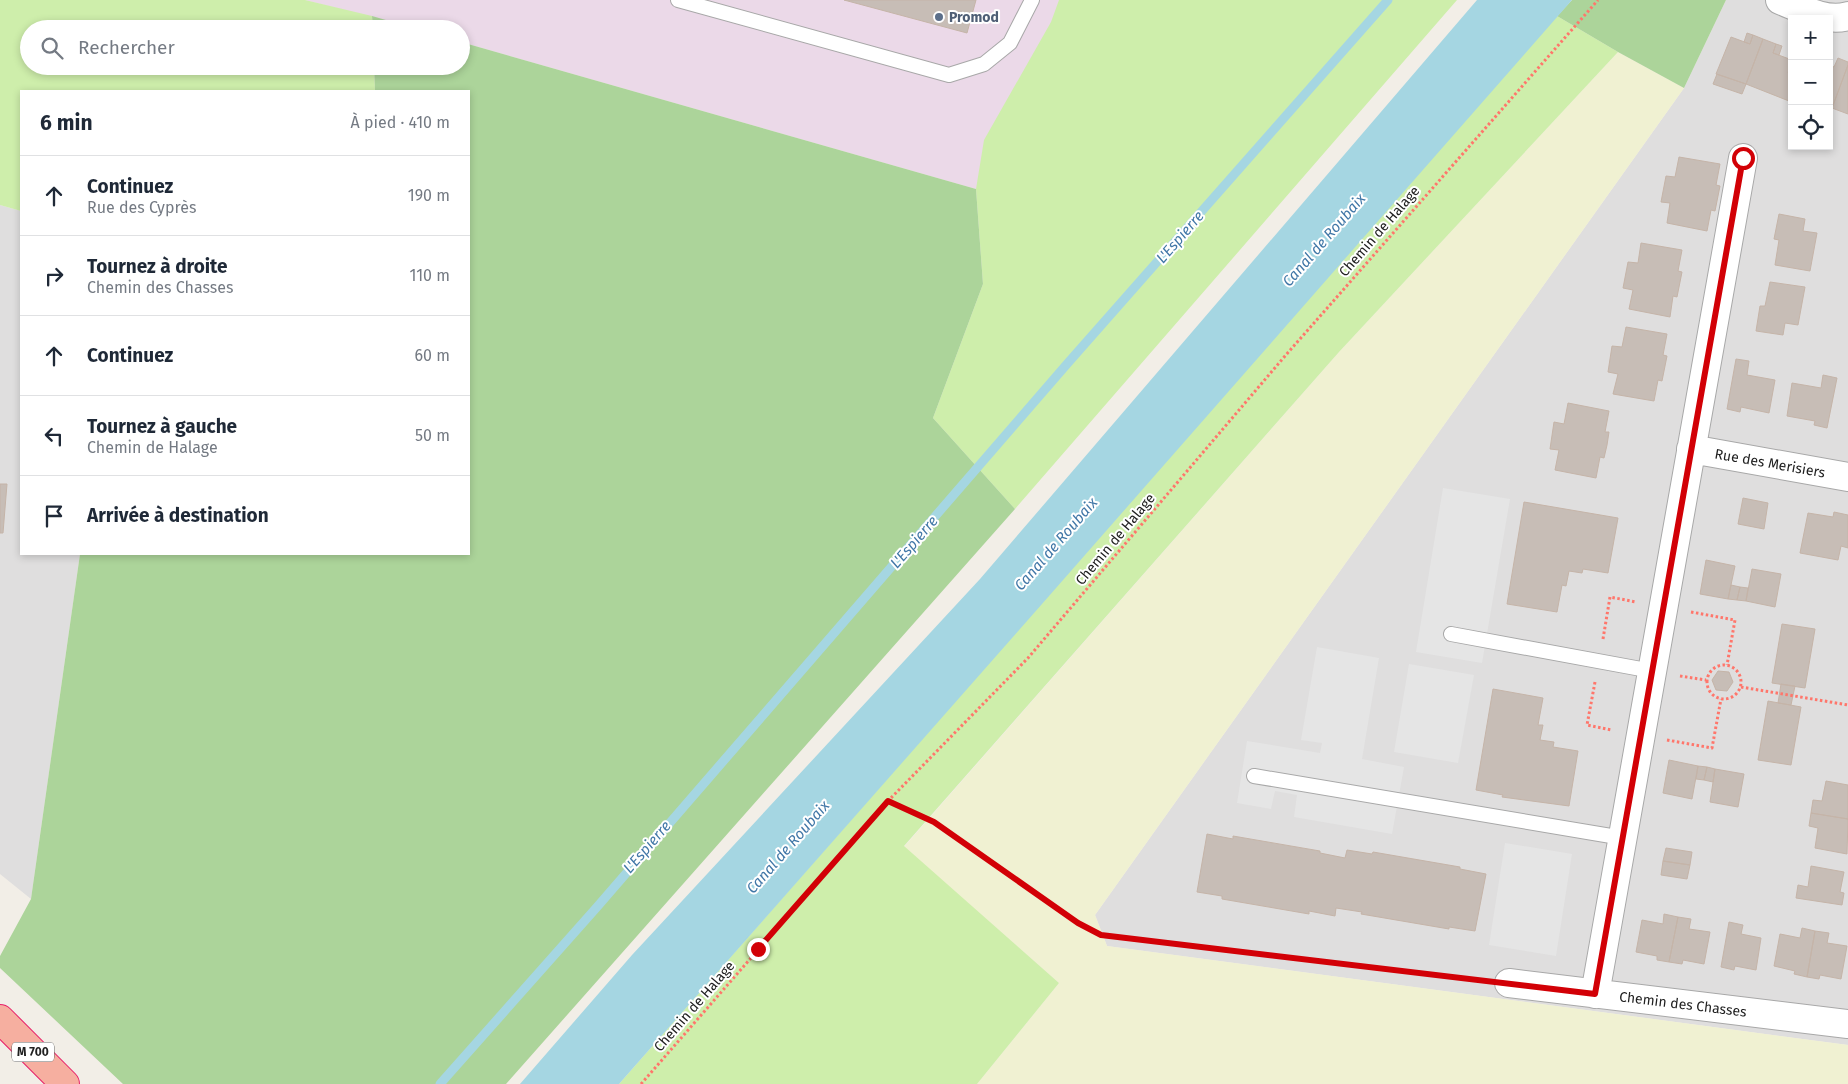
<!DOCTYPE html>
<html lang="fr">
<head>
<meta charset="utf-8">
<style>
  body { margin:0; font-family:"Fira Sans",sans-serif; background:#f6f6f7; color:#1f2937 }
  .controls { position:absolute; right:15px; top:15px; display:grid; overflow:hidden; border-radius:0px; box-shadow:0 2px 8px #0003 }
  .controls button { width:45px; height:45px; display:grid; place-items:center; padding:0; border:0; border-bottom:1px solid #e0e1e3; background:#fff; color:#1f2937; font:25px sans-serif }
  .stop { position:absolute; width:15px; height:15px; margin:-11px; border:4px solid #d20006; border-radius:50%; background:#fff }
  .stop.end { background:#d20006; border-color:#fff; box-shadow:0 1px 5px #0008 }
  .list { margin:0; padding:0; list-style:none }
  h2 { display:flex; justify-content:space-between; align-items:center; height:65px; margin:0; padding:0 20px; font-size:21px }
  h2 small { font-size:16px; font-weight:400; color:#747a83 }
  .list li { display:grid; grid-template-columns:32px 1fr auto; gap:15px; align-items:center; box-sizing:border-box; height:80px; padding:0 20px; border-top:1px solid #e0e1e3 }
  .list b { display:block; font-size:19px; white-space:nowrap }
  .list p { margin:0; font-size:16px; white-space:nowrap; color:#747a83 }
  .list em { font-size:16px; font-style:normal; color:#747a83 }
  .icon { flex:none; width:28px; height:28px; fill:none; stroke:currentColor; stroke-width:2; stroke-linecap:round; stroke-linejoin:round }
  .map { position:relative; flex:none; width:1848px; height:1084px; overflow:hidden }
  .search { position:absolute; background:#fff; box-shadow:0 2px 8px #0003; left:20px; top:20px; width:450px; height:55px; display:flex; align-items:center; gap:12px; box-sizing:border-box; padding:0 18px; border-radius:28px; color:#747a83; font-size:19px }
  .panel { position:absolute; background:#fff; box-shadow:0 2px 8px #0003; left:20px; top:90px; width:450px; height:465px; border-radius:0px }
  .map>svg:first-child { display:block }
</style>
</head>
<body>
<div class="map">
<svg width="1848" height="1084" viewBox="0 0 1848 1084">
  <rect width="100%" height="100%" fill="#f2eee7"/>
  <path fill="#dfdede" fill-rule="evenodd" d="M1726,0h122v1045l-741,-99 -12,-31 589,-827zM1792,19h37v127h-37z
    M0,205l21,6v343h59l-49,345 -31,-25z"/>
  <path fill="#ebd9e8" d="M305,0h834l-163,189 -515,-147v-13h-44z"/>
  <path fill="#f0f1d2" d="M1618,52l66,36 -589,827 12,31 741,99v39h-871l82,-101 -155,-136 435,-495z"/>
  <path fill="#ceeeab" d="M0,0h305l67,16 1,13h-344v37h345l1,25h-354v120l-21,-6z
    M1059,0h398l-442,509 -82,-91 50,-134 -7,-95 8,-49 67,-118z
    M1557,16l61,36 -279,300 -435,494 155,137 -82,101h-358z"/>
  <path fill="#acd49a" d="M1572,0h154l-42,88 -66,-36 -61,-36z
    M372,16l45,13h-44z
    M461,42l515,147 7,95 -50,134 82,91 -509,575h-383l-123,-116v-12l31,-57 49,-345h389v-463h-94l-1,-25h87z"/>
  <path fill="#e5e5e5" d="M1443,488l67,11 -28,164 -66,-11z
    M1317,647l62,11 -17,101 42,8 -12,67 -98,-17 3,-22 -22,-4 -4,18 -34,-6 10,-62 73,12 2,-10 -21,-3z
    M1409,664l65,11 -16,88 -64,-11z
    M1505,843l67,11 -16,102 -67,-11z"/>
  <path fill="#a5d6e2" d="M1477,0h95l-530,604 -423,480h-99l112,-129 348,-376z"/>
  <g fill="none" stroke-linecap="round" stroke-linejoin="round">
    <path stroke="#a5d6e2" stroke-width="9" d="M440,1084l157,-177 470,-543 321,-364"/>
  </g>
  <path fill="#c7bdb6" stroke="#c5b4a8" d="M844,0h132l-9,33z
    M1747,33l6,2 -3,9 -6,-2z
    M1753,35l10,4 -17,45 -30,-10 15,-37 19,7z
    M1763,39l13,5 -3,9 19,7 -4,13 4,1v21l-3,6 -43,-17z
    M1776,44l6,2 -3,9 -6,-2z
    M1838,58l10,4v3l-16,43 -3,-2v-41l5,2z
    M1848,65v49l-16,-6z
    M1717,74l29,10 -4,10 -29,-10z
    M1679,157l41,7 -4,21 4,1 -5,25 -4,-1 -4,21 -40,-8 3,-20 -9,-1 5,-26 9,1z
    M1779,214l26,5 -2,12 14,2 -7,38 -35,-6 4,-25 -5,-1z
    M1641,243l41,7 -4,21 4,1 -5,25 -4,-1 -3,21 -41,-8 4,-19 -10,-2 5,-26 10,1z
    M1770,282l35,5 -7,38 -13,-2 -2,12 -27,-4 4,-25h5z
    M1626,327l41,7 -4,21 4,1 -5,25 -4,-1 -4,21 -41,-7 5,-20 -10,-2 4,-26 10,1z
    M1736,359l13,2 -2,14 28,5 -6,33 -28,-6 -1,5 -13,-3z
    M1823,375l14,3 -10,50 -13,-3 1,-4 -28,-5 5,-33 29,5z
    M1568,403l41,8 -4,21h4l-2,13 -3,13 -4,-1 -4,21 -41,-8 4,-20 -9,-1 4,-27 10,2z
    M0,484h7l-4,49h-3z
    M1743,498l25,5 -4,26 -26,-5z
    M1524,502l94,16 -10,55 -25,-4 -1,4 -13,-2 -3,15 -4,-1 -5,27 -50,-8z
    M1834,512l14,3v33l-7,-2 -3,14 -38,-7 8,-40 25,4z
    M1706,560l29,6 -7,33 -28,-5z
    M1752,569l29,5 -6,33 -29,-6z
    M1731,585l9,2 -3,13 -9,-1z
    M1740,587l8,1 -2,13 -9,-1z
    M1782,624l33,5 -10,59 -33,-5z
    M1718,671l11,1 4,10 -6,9 -11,-1 -4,-10z
    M1781,684l14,2 -4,19 -13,-2z
    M1493,689l50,9 -5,27h5l-3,15 14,2 -1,5 25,4 -9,55 -67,-9 1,-2 -27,-5z
    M1768,701l33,6 -10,58 -33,-5z
    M1669,760l29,6 -6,33 -29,-6z
    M1698,766l9,1 -3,13 -8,-1z
    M1707,767l8,2 -2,13 -9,-2z
    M1715,769l29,5 -6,33 -28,-5z
    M1826,781l22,4v34l-37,-6 2,-13 9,1z
    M1811,813l37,6 -1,35 -32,-6 3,-20 -9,-2z
    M1207,834l26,5v-3l87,15v2l25,5 2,-8 25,4 1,-2 87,15v2l26,5 -11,57 -26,-4v2l-88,-15 1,-2 -26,-4 -1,8 -26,-5v3l-87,-15v-3l-25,-4z
    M1666,848l26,4 -2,13 -27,-4z
    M1663,861l27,4 -3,14 -26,-4z
    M1811,866l33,6 -4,20 4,1 -2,12 -46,-7 2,-13 10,2z
    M1664,914l14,3 -9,45 -12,-2v-4l-21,-4 6,-32 21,4z
    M1678,917l13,2 -2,10 21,3 -6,32 -21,-4 -1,4 -13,-2z
    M1729,922l14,3 -2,9 20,4 -5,32 -21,-4 -1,4 -13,-3z
    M1802,928l13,3 -8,46 -13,-3 1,-3 -21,-5 6,-32 20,4z
    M1815,931l14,2 -2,10 20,3 -6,33 -21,-4 -1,4 -12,-2z"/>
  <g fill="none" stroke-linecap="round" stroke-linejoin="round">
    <defs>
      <path id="service" d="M678,0l271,75 35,-11 26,-21 22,-43
        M1451,634l201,37
        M1254,776l369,62"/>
      <path id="minor" d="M1780,0c20,8 46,23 68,16
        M1691,449l157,28
        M1509,983l339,41
        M1595,994l148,-836"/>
      <path id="trunk" d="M0,1019l65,65"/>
    </defs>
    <use href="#service" stroke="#a8a8a8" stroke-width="16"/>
    <use href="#minor" stroke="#a8a8a8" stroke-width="30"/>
    <use href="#trunk" stroke="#e71e68" stroke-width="30"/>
    <path stroke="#ff766b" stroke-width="3" stroke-dasharray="2.5 2.5" stroke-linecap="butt" d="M1691,612l44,8 -8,45
      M1603,639l7,-42 26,5
      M1707 682a17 17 0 1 1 34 0a17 17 0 1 1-34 0Z
      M1680,676l26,4
      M1595,682l-8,43 25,5
      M1741,687l107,18
      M1667,740l45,8 9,-49
      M888,801l46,21 144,101 23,12 380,45
      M641,1084l247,-283 140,-143 257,-302 313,-356"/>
    <use href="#service" stroke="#fff" stroke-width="14"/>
    <use href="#minor" stroke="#fff" stroke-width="28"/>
    <use href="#trunk" stroke="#f6afa0" stroke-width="28"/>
  </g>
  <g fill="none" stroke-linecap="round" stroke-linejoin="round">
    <path stroke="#d20006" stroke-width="6" d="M758,949l130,-148 46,21 144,101 23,12 494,59 148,-836"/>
  </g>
  <circle fill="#5c6f8a" stroke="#fff" stroke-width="2" cx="939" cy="17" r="5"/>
  <g text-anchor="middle" stroke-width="4" stroke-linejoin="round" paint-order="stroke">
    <rect fill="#fff" stroke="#646464" stroke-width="1" x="12" y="1042.5" width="42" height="19" rx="4"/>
    <g font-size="12" font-weight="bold" fill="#212121">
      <text x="33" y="1056">M 700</text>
    </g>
    <g font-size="14" font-weight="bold" fill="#4e5e75" stroke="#fff" text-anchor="start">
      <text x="949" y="22">Promod</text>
    </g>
    <g font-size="14" fill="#212121" stroke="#fff">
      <text transform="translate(1379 231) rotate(-49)" y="5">Chemin de Halage</text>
      <text transform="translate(1770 463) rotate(10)" y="5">Rue des Merisiers</text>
      <text transform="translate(1115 539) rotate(-50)" y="5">Chemin de Halage</text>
      <text transform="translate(1683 1004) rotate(7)" y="5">Chemin des Chasses</text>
      <text transform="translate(694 1006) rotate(-49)" y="5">Chemin de Halage</text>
    </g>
    <g font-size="15" font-style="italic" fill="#4177a7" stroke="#fff">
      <text transform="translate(1180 237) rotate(-49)" y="5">L'Espierre</text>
      <text transform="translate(1324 240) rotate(-49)" y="5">Canal de Roubaix</text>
      <text transform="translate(914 542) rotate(-49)" y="5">L'Espierre</text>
      <text transform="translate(1056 544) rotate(-49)" y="5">Canal de Roubaix</text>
      <text transform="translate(647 847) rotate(-49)" y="5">L'Espierre</text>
      <text transform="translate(788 847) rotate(-49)" y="5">Canal de Roubaix</text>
    </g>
  </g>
</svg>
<div class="controls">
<button>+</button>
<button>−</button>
<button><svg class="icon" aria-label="locate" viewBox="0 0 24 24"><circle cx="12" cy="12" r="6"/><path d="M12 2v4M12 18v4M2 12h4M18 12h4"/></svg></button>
</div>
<div class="stop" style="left:1743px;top:158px"></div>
<div class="stop end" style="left:758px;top:949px"></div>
<div class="search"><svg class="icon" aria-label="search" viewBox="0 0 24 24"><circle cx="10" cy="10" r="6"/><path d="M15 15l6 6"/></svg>Rechercher</div>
<section class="panel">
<h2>6 min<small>À pied · 410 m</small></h2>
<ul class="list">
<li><svg class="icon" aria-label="ahead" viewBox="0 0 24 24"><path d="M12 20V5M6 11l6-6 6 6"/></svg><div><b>Continuez</b><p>Rue des Cyprès</p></div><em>190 m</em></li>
<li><svg class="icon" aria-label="right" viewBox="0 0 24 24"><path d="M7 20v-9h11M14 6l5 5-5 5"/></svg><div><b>Tournez à droite</b><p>Chemin des Chasses</p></div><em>110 m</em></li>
<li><svg class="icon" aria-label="ahead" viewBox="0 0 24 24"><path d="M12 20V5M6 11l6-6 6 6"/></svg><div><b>Continuez</b></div><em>60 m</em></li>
<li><svg class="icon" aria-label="left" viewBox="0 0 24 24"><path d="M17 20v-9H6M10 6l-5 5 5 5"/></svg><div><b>Tournez à gauche</b><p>Chemin de Halage</p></div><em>50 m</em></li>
<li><svg class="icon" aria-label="arrive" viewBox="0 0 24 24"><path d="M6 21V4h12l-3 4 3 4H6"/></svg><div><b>Arrivée à destination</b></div></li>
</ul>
</section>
</div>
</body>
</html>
